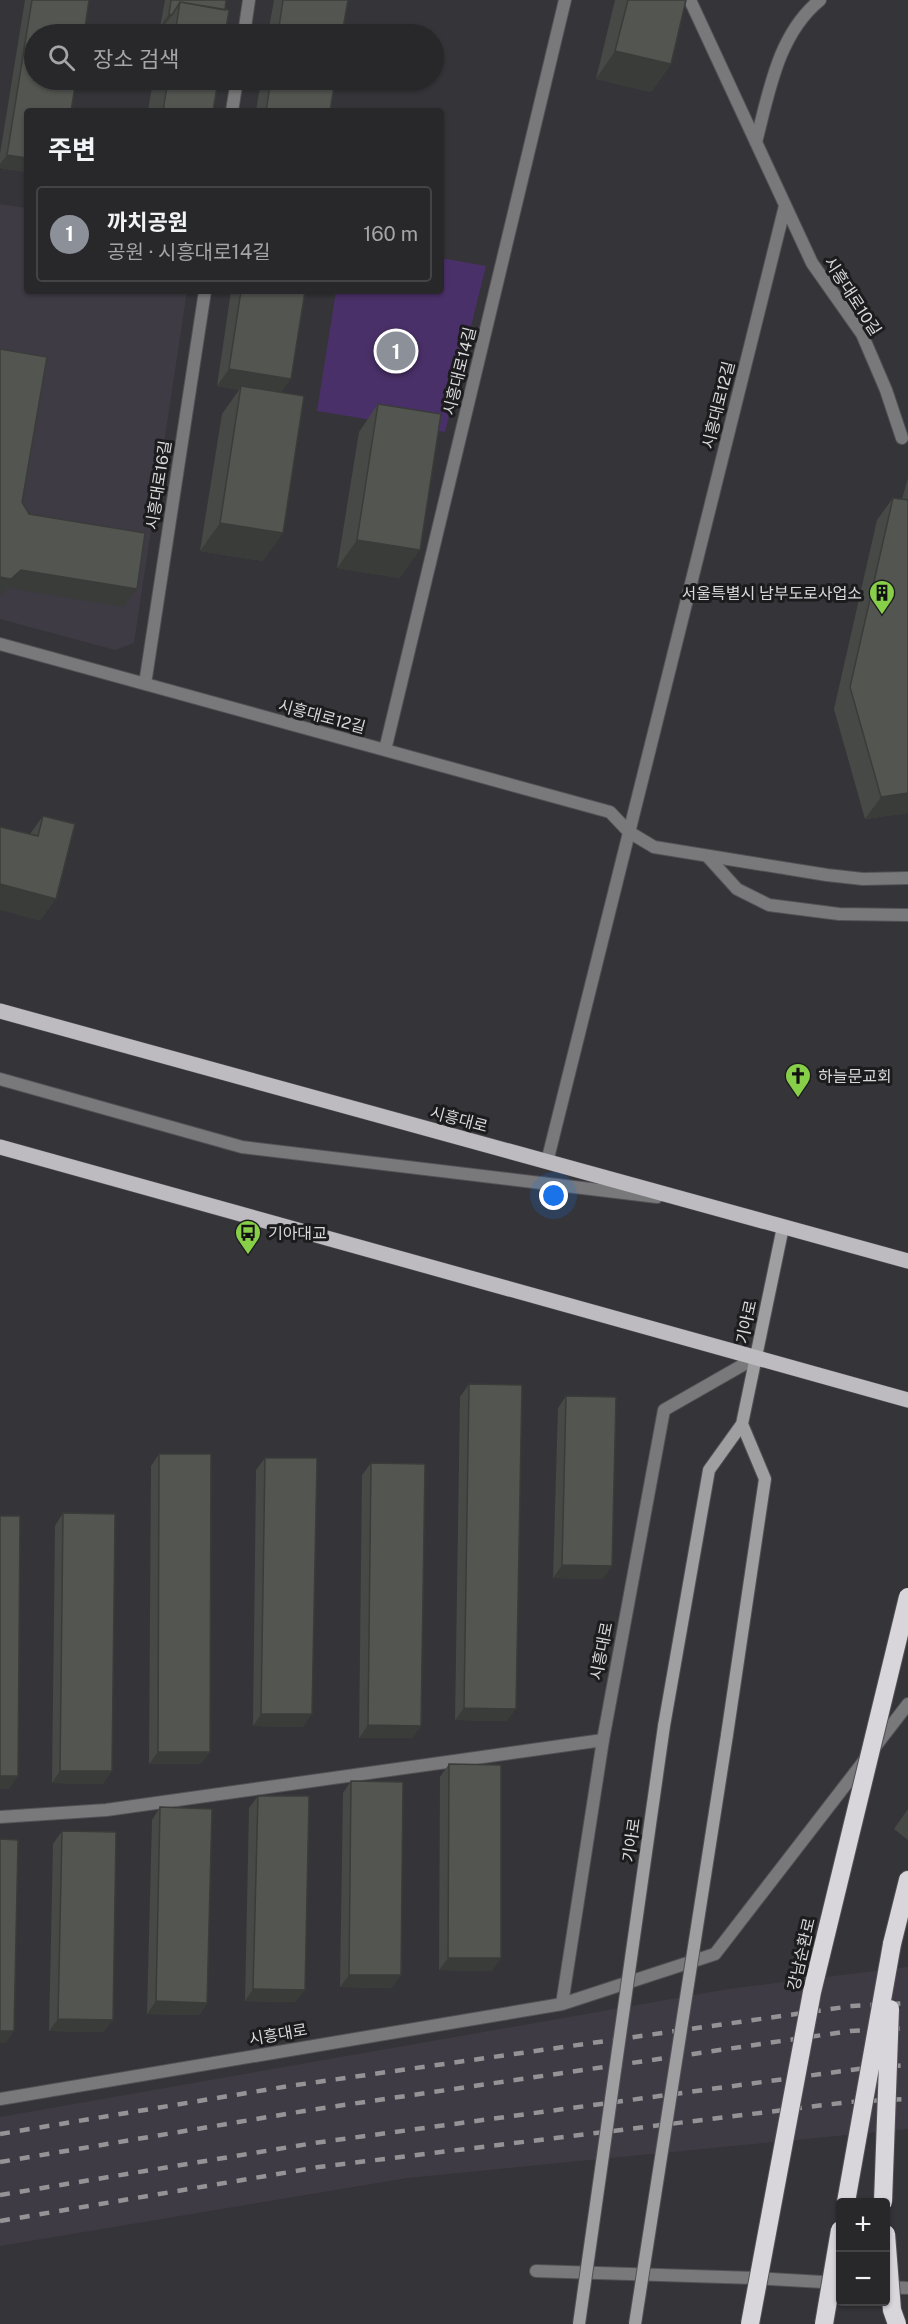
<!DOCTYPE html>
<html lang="ko">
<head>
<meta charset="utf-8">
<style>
  body { margin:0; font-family:"Public Sans","Noto Sans KR",sans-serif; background:#302f32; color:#f1f3f6 }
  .controls { position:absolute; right:18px; bottom:18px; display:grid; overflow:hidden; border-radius:6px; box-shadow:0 2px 4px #0004 }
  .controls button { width:54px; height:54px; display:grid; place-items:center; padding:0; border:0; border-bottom:2px solid #444447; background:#28272a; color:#f1f3f6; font:30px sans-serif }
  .you { position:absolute; left:554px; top:1196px; width:21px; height:21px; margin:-15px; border:4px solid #fff; border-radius:50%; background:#1a73e8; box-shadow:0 0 0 9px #1a73e833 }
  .badge { display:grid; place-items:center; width:39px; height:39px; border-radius:50%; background:#8c9099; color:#fff; font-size:20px; font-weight:700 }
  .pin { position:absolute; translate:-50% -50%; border:3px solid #fff; box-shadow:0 2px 6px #0006 }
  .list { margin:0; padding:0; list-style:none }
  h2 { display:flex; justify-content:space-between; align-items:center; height:78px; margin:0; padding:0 24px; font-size:26px }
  h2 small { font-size:20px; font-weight:400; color:#a5a5a8 }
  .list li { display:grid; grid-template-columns:39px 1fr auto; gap:18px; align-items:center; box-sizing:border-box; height:96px; margin:0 12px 12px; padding:0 12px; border:2px solid #444447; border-radius:6px }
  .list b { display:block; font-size:22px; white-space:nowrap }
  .list p { margin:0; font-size:20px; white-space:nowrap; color:#a5a5a8 }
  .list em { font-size:20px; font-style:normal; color:#a5a5a8 }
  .icon { flex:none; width:33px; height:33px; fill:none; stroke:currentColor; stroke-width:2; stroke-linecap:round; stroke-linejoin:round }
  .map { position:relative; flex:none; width:908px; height:2324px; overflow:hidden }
  .search { position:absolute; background:#28272a; box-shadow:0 2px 4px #0004; left:24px; top:24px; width:420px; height:66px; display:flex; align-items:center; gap:15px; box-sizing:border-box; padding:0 21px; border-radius:33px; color:#a5a5a8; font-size:22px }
  .panel { position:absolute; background:#28272a; box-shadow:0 2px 4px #0004; left:24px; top:108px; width:420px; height:186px; border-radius:6px }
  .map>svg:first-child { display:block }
</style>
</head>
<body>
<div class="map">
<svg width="908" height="2324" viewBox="0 0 908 2324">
  <rect width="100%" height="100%" fill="#353438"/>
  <path fill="#3f3b45" d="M0,204l27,4v83h160l-53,352 -19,7 -115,-31z
    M908,1967v162l-501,49 -407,68v-129l728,-128z"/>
  <path fill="#4a3068" d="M441,258l45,8 -41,166 -128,-21 19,-120h105z"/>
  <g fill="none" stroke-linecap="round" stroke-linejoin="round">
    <defs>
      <path id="lane" d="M756,142c13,-50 22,-108 64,-142
        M708,857l29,32 32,16 70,9 69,1
        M0,1079l242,68 415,50
        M0,1817l106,-7 497,-70"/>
      <path id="street" d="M690,0l122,263 50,71 24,56 16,48
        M244,34l5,-34
        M232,111l5,-31
        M0,644l610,168 19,20 25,15 173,28 36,4 45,-1
        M145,684l60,-393
        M385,750l180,-750
        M547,1162l238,-956
        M562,2004l41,-264 61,-330 91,-52
        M0,2099l562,-95 153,-50 193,-250
        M536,2271l218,7 86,5
        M886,2287l22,1"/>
      <path id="secondary" d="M664,1726l45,-256 33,-46 41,-197
        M727,1735l38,-256 -23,-55"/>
      <path id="primary" d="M0,1011l908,250
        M0,1147l908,253"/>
      <path id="highway" d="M892,1944l16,-64"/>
    </defs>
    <use href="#lane" stroke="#525155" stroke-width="14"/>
    <use href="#street" stroke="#525155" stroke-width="14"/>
    <use href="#secondary" stroke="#525155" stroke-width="14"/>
    <use href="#primary" stroke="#525155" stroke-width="16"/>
    <use href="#highway" stroke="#525155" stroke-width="20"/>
    <use href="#lane" stroke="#79787a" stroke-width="12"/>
    <use href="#street" stroke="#79787a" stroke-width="12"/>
    <use href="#secondary" stroke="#9f9ea1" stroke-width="12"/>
    <use href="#primary" stroke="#bdbbbf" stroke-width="15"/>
    <use href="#highway" stroke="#d8d5db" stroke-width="18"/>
    <path stroke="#949396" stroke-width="4.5" stroke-dasharray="10 10" stroke-linecap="butt" d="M0,2134l289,-48 563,-80 56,-3
      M0,2162l310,-52 540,-79 58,-3
      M0,2195l314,-52 544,-74 50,-4
      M0,2221l319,-54 530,-65 59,-3"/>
    <defs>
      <path id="secondary-bridge" d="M579,2324l85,-598
        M635,2324l92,-589"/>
      <path id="highway-bridge" d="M846,2202l46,-258
        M883,2202l7,-193
        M886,2234l6,76 5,14
        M750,2324l62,-332 96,-395
        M824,2324l16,-94"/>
    </defs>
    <use href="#secondary-bridge" stroke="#525155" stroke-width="14" stroke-linecap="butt"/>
    <use href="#highway-bridge" stroke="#525155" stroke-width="20" stroke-linecap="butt"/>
    <use href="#secondary-bridge" stroke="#9f9ea1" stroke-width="12"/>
    <use href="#highway-bridge" stroke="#d8d5db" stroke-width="18"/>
  </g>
  <path fill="#474946" d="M25,0h64l-62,172 -27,-4v-14z
    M165,0h61l-1,10v24h-65l1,-4 2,-3h-3z
    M274,0h74l-6,34h-74z
    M615,0h71l-15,64 -20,28 -55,-13z
    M153,80h65l-5,31h-65z
    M261,80h74l-5,31h-74z
    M231,291h74l-24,102 -18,168 -63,-10 22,-137 17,-24 -22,-4z
    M378,404l22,174 -63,-10 22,-136z
    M908,478v335l-43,6 -31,-110 43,-189 16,-22 9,1z
    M43,816l-3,105 -10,-87z
    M469,1384l38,337 -52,-1 5,-323z
    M566,1396l37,183 -50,-1 5,-170z
    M159,1454l42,310h-52l2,-298z
    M265,1458l38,269 -50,-1 3,-256z
    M371,1463l50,263 -9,12h-53l3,-263z
    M63,1513l40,271 -51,-1 3,-257z
    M449,1764l43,207 -53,-1 1,-193z
    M351,1781l41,207 -52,-1 3,-194z
    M258,1796l38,206 -51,-1 4,-193z
    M160,1807l47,196 -8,12 -52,-1 5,-194z
    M908,1809v31l-14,-11z
    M62,1831l42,201 -55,-1 4,-187z"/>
  <path fill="#3a3c39" d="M169,14l3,1 -9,12h-3z
    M615,51l56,13 -20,28 -55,-13z
    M7,155l20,3v14l-27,-4v-4z
    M229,369l62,10 -13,18 -37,-11 -2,4 -22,-4z
    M220,523l63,10 -20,28 -63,-10z
    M357,540l63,10 -20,28 -63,-10z
    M21,570l116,19 -13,18 -115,-19 -9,7v-18z
    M908,793v20l-43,6 16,-22z
    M0,884l56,15 -16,22 -40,-11z
    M562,1565l50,1 -9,13 -50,-1z
    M464,1708l52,1 -9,12 -52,-1z
    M261,1714h51l-9,13 -50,-1z
    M368,1725l53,1 -9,12h-53z
    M158,1752h52l-9,12h-52z
    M60,1771h52l-9,13 -51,-1z
    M0,1776h18l-9,13h-9z
    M448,1958h53l-9,13 -53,-1z
    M349,1975h52l-9,13 -52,-1z
    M253,1989l52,1 -9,12 -51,-1z
    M156,2001l51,2 -8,12 -52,-1z
    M58,2019l55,1 -9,12 -55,-1z
    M0,2031h14l-8,12h-6z"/>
  <path fill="#535551" stroke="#3a3c39" stroke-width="1.5" d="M32,0h57l-5,34h-50v46h42l-5,31h-44v47l-20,-3z
    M171,0h55l-1,10 -45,-8 -8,13 -3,-1z
    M283,0h65l-6,34h-64z
    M628,0h58l-15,64 -56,-13z
    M180,2l49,8 -4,24h-50z
    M168,80h50l-5,31h-50z
    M271,80h64l-5,31h-64z
    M241,291h64l-14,88 -62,-10z
    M0,349l47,8 -25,145 7,12 116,19 -8,56 -116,-19 -10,9 -11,-2z
    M241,386l63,10 -21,137 -63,-10z
    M378,404l63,10 -21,136 -63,-10z
    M893,498l15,2v293l-27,4 -31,-110z
    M43,816l32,8 -19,75 -56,-15v-57l38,9z
    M469,1384l53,1 -6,324 -52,-1z
    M566,1396l50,1 -4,169 -50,-1z
    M159,1454h52l-1,298h-52z
    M265,1458h52l-5,256h-51z
    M371,1463l54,1 -4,262 -53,-1z
    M63,1513l52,1 -3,257h-52z
    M0,1516h20l-2,260h-18z
    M449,1764l52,1v193h-53z
    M351,1781l52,1 -2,193h-52z
    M258,1796h51l-4,194 -52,-1z
    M160,1807l52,2 -5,194 -51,-2z
    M62,1831l54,1 -3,188 -55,-1z
    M0,1839l18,1 -4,191h-14z"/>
  <defs>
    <symbol id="building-pin" viewBox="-11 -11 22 30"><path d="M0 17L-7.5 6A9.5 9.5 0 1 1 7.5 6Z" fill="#88cf49" stroke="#1c1c1e"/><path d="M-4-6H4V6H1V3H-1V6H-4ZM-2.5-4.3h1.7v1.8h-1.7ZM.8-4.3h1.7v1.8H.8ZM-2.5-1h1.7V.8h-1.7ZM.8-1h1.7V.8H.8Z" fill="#111"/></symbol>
    <symbol id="church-pin" viewBox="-11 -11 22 30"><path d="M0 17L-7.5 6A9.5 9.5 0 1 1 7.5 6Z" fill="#88cf49" stroke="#1c1c1e"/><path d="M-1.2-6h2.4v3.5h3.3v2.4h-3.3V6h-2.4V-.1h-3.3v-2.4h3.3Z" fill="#111"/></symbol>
    <symbol id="bus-pin" viewBox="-11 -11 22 30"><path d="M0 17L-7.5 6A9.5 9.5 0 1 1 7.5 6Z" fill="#88cf49" stroke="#1c1c1e"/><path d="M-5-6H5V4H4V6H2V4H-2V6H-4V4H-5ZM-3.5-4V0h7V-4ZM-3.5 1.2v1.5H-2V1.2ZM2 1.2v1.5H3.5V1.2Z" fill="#111"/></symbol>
  </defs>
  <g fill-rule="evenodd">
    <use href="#building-pin" x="867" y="578" width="30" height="40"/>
    <use href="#church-pin" x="783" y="1061" width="30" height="40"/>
    <use href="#bus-pin" x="233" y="1218" width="30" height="40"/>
  </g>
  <g text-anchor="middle" stroke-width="6" stroke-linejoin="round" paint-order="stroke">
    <g font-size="16" fill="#d8d7d9" stroke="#1c1c1e">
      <text transform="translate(853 296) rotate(57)" y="6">시흥대로10길</text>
      <text transform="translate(459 371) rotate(-76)" y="6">시흥대로14길</text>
      <text transform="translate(718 405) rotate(-76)" y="6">시흥대로12길</text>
      <text transform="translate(158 485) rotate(-81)" y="6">시흥대로16길</text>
      <text transform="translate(322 716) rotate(15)" y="6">시흥대로12길</text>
      <text transform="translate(459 1119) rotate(15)" y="6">시흥대로</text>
      <text transform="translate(746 1322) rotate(-78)" y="6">기아로</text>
      <text transform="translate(601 1651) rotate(-79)" y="6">시흥대로</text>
      <text transform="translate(631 1840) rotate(-82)" y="6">기아로</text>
      <text transform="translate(801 1954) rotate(-77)" y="6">강남순환로</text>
      <text transform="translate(278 2034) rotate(-10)" y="6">시흥대로</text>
    </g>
    <g font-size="16" fill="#d8d7d9" stroke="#1c1c1e" text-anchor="start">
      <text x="862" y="599" text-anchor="end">서울특별시 남부도로사업소</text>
      <text x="818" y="1082">하늘문교회</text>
      <text x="268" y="1239">기아대교</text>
    </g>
  </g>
</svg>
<div class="controls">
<button>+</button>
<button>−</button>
</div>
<div class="you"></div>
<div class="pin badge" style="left:396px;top:351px">1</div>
<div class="search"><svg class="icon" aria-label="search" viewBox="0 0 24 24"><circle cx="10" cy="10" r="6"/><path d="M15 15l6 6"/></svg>장소 검색</div>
<section class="panel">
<h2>주변<small></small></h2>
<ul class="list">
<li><span class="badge">1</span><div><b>까치공원</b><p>공원 · 시흥대로14길</p></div><em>160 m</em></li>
</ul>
</section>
</div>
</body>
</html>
